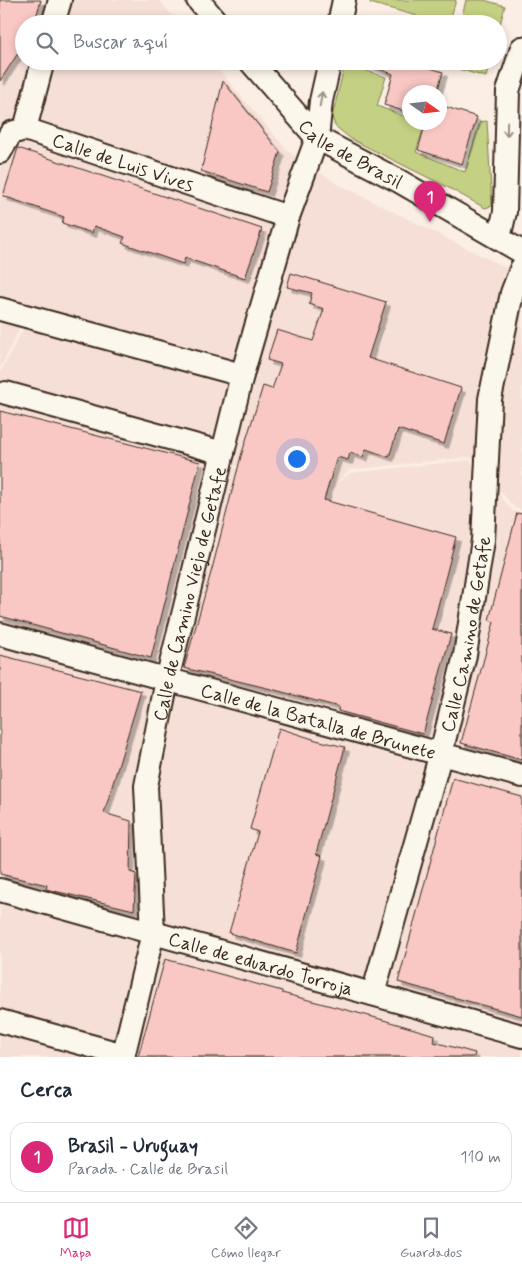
<!DOCTYPE html>
<html lang="es">
<head>
<meta charset="utf-8">
<style>
  body { margin:0; font-family:Mynerve,sans-serif; background:#f2f2f3; color:#1f2937 }
  .compass { position:absolute; left:402px; top:85px; width:45px; height:45px; border-radius:50%; background:#fff; box-shadow:0 2px 8px #0003; rotate:104deg }
  .you { position:absolute; left:296px; top:458px; width:18px; height:18px; margin:-12px; border:4px solid #fff; border-radius:50%; background:#1a73e8; box-shadow:0 0 0 8px #1a73e833 }
  .badge { display:grid; place-items:center; width:32px; height:32px; border-radius:50%; background:#db2777; color:#fff; font-size:16px; font-weight:700 }
  .pin { position:absolute; translate:-50% -41px; filter:drop-shadow(0 1px 2px #0008) }
  .pin::after { content:''; position:absolute; top:26px; width:18px; height:15px; background:inherit; clip-path:polygon(0 0,100% 0,50% 100%) }
  .list { margin:0; padding:0; list-style:none }
  h2 { display:flex; justify-content:space-between; align-items:center; height:65px; margin:0; padding:0 20px; font-size:21px }
  h2 small { font-size:16px; font-weight:400; color:#747a83 }
  .list li { display:grid; grid-template-columns:32px 1fr auto; gap:15px; align-items:center; box-sizing:border-box; height:70px; margin:0 10px 10px; padding:0 10px; border:1px solid #e0e1e3; border-radius:15px }
  .list b { display:block; font-size:19px; white-space:nowrap }
  .list p { margin:0; font-size:16px; white-space:nowrap; color:#747a83 }
  .list em { font-size:16px; font-style:normal; color:#747a83 }
  .icon { flex:none; width:28px; height:28px; fill:none; stroke:currentColor; stroke-width:2; stroke-linecap:round; stroke-linejoin:round }
  .map { position:relative; flex:none; width:522px; height:1057px; overflow:hidden }
  .search { position:absolute; background:#fff; box-shadow:0 2px 8px #0003; left:15px; right:15px; top:15px; height:55px; display:flex; align-items:center; gap:12px; box-sizing:border-box; padding:0 18px; border-radius:28px; color:#747a83; font-size:19px }
  .sheet { height:145px; background:#fff }
  nav { display:flex; justify-content:space-around; align-items:center; box-sizing:border-box; height:70px; border-top:1px solid #e0e1e3; background:#fff; font-size:14px; color:#747a83 }
  nav a { display:grid; justify-items:center; gap:2px }
  nav .on { color:#db2777 }
  .map>svg:first-child { display:block }
</style>
</head>
<body>
<div class="map">
<svg width="522" height="1057" viewBox="0 0 522 1057">
  <defs>
    <filter id="shadow"><feDropShadow dx="4.5" dy="4.5" stdDeviation="0" flood-color="#0004"/></filter>
  </defs>
  <rect width="100%" height="100%" fill="#fbeee4"/>
  <filter id="ink" filterUnits="userSpaceOnUse"><feTurbulence type="fractalNoise" baseFrequency=".02" numOctaves="2"/><feDisplacementMap in="SourceGraphic" scale="10" xChannelSelector="R" yChannelSelector="G"/><feConvolveMatrix kernelMatrix="1 2 1 2 8 2 1 2 1" color-interpolation-filters="sRGB"/></filter>
  <g filter="url(#ink)">
    <path fill="#f6dfd7" d="M0,0h159l20,24h-155v37h187l77,90 46,31 172,86 16,-27v269l-7,-2 -45,-51 -121,13 -15,16 16,-13 119,-13 44,51 9,2v544h-391l34,-131 -165,-45v-508l25,-48 204,53 -21,83 120,31 1,-2 -117,-31 21,-82 -209,-57 -24,48z
      M0,903l145,37 -31,117h-114z"/>
    <path fill="#c4d083" stroke="#807d50" d="M371,0h85l-7,24h-34l2,-8 -47,-13z
      M466,0h18l21,6 -7,26v-8h-38z
      M449,61h41l-4,16 -38,-11z
      M345,64l41,13 -9,29 32,12 1,4 15,1 -9,29 49,20 15,-50 7,-1 5,85 -7,2 -38,-21 -96,-48 -16,-13 -3,-9z"/>
    <path fill="#f9c8c5" stroke="#3b2a1e" filter="url(#shadow)" d="M0,0h41l-7,24h-10v20l-24,37z
      M364,61h45l34,11 -6,20h-27v21l-26,-8 9,-31 -29,-10z
      M223,81l57,71 -13,40 -66,-21z
      M440,105l37,12 -15,47 -44,-14 8,-28h14z
      M18,148l244,81 -17,49 -60,-20 -2,6 -61,-21 3,-6 -31,-11 -2,7 -30,-10 2,-6 -61,-21z
      M291,273l95,29 -18,56 93,30 -17,56 -46,-15 -9,28 -23,-8 -3,8 -13,-4 -2,7 -11,-3 -13,43 132,37 -24,92 19,5 -28,100 -85,-23 1,-4 -68,-18 -87,-21 28,-99 29,-113 22,-70 9,3 9,-25 -14,-4 10,-30 36,11 11,-32 -15,-5 3,-11 -25,-6z
      M0,411l200,51 -49,196 -151,-42z
      M517,513l5,1v246l-61,-17 33,-121 -5,-2z
      M0,655l141,36 -37,122 27,8 -1,51 6,2 -2,36 -88,-21 1,-4 -47,-11z
      M279,728l37,12 29,7 -29,107 6,2 -26,97 -67,-20 29,-101 -8,-3z
      M453,778l69,19v219l-124,-34z
      M165,959l117,32v2l91,24 62,18 -1,7 41,11 -1,4h-336z"/>
    <g fill="none" stroke-linecap="round" stroke-linejoin="round">
      <defs>
        <g id="minor">
          <path d="M198,0l20,24"/>
          <path d="M53,24l7,-24"/>
          <path d="M339,24l5,-24"/>
          <path id="s1" d="M43,61l-18,68 263,88"/>
          <path id="s2" d="M250,61l67,77 82,43 123,71"/>
          <path d="M0,152l11,-19 14,-4"/>
          <path d="M499,238l6,-26 3,-121 14,-43"/>
          <path d="M0,309l242,66"/>
          <path d="M6,393l217,60"/>
          <path id="s3" d="M0,634l522,142"/>
          <path id="s4" d="M0,890l522,146"/>
          <path id="s5" d="M373,994l68,-241 24,-98 18,-115 7,-141 22,-106 10,-26"/>
          <path d="M0,1021l124,34"/>
          <path id="s6" d="M123,1057l30,-124 -7,-147 21,-106 75,-305 46,-158 29,-79 4,-37 9,-40"/>
        </g>
      </defs>
      <use href="#minor" stroke="#3b2a1e" stroke-width="26"/>
      <use href="#minor" stroke="#fbf7ec" stroke-width="22"/>
    </g>
    <defs><path id="oneway-shaft" d="M-6 0H5M1.5-3L5.5 0L1.5 3" fill="none" stroke-width="1.6" stroke-linecap="round" stroke-linejoin="round" transform="scale(1.25)"/></defs>
    <g stroke="#9b9085">
      <use href="#oneway-shaft" transform="translate(321 99) rotate(-80)"/>
      <use href="#oneway-shaft" transform="translate(507 129) rotate(91)"/>
    </g>
  </g>
  <g text-anchor="middle" stroke-width="5" stroke-linejoin="round" paint-order="stroke">
    <g font-size="19" fill="#3b2a1e" stroke="#fbf7ec">
      <text dy="7" stroke="none"><textPath href="#s2" startOffset="139">Calle de Brasil</textPath></text>
      <text dy="7" stroke="none"><textPath href="#s1" startOffset="174">Calle de Luis Vives</textPath></text>
      <text dy="7" stroke="none"><textPath href="#s6" startOffset="472">Calle de Camino Viejo de Getafe</textPath></text>
      <text dy="7" stroke="none"><textPath href="#s5" startOffset="372">Calle Camino de Getafe</textPath></text>
      <text dy="7" stroke="none"><textPath href="#s3" startOffset="330">Calle de la Batalla de Brunete</textPath></text>
      <text dy="7" stroke="none"><textPath href="#s4" startOffset="271">Calle de eduardo Torroja</textPath></text>
    </g>
  </g>
</svg>
<svg class="compass" viewBox="-18 -18 36 36"><path d="M0-13l5 13h-10z" fill="#e53935"/><path d="M0 13l5-13h-10z" fill="#747a83"/></svg>
<div class="you"></div>
<div class="pin badge" style="left:430px;top:222px">1</div>
<div class="search"><svg class="icon" aria-label="search" viewBox="0 0 24 24"><circle cx="10" cy="10" r="6"/><path d="M15 15l6 6"/></svg>Buscar aquí</div>
</div>
<section class="sheet">
<h2>Cerca<small></small></h2>
<ul class="list">
<li><span class="badge">1</span><div><b>Brasil - Uruguay</b><p>Parada · Calle de Brasil</p></div><em>110 m</em></li>
</ul>
</section>
<nav>
<a class="on"><svg class="icon" aria-label="map" viewBox="0 0 24 24"><path d="M3 6l6-2 6 2 6-2v14l-6 2-6-2-6 2zM9 4v14M15 6v14"/></svg>Mapa</a>
<a><svg class="icon" aria-label="directions" viewBox="0 0 24 24"><path d="M12 3l9 9-9 9-9-9zM9 14v-3h6M13 9l2 2-2 2"/></svg>Cómo llegar</a>
<a><svg class="icon" aria-label="saved" viewBox="0 0 24 24"><path d="M7 4h10v16l-5-4-5 4z"/></svg>Guardados</a>
</nav>
</body>
</html>
